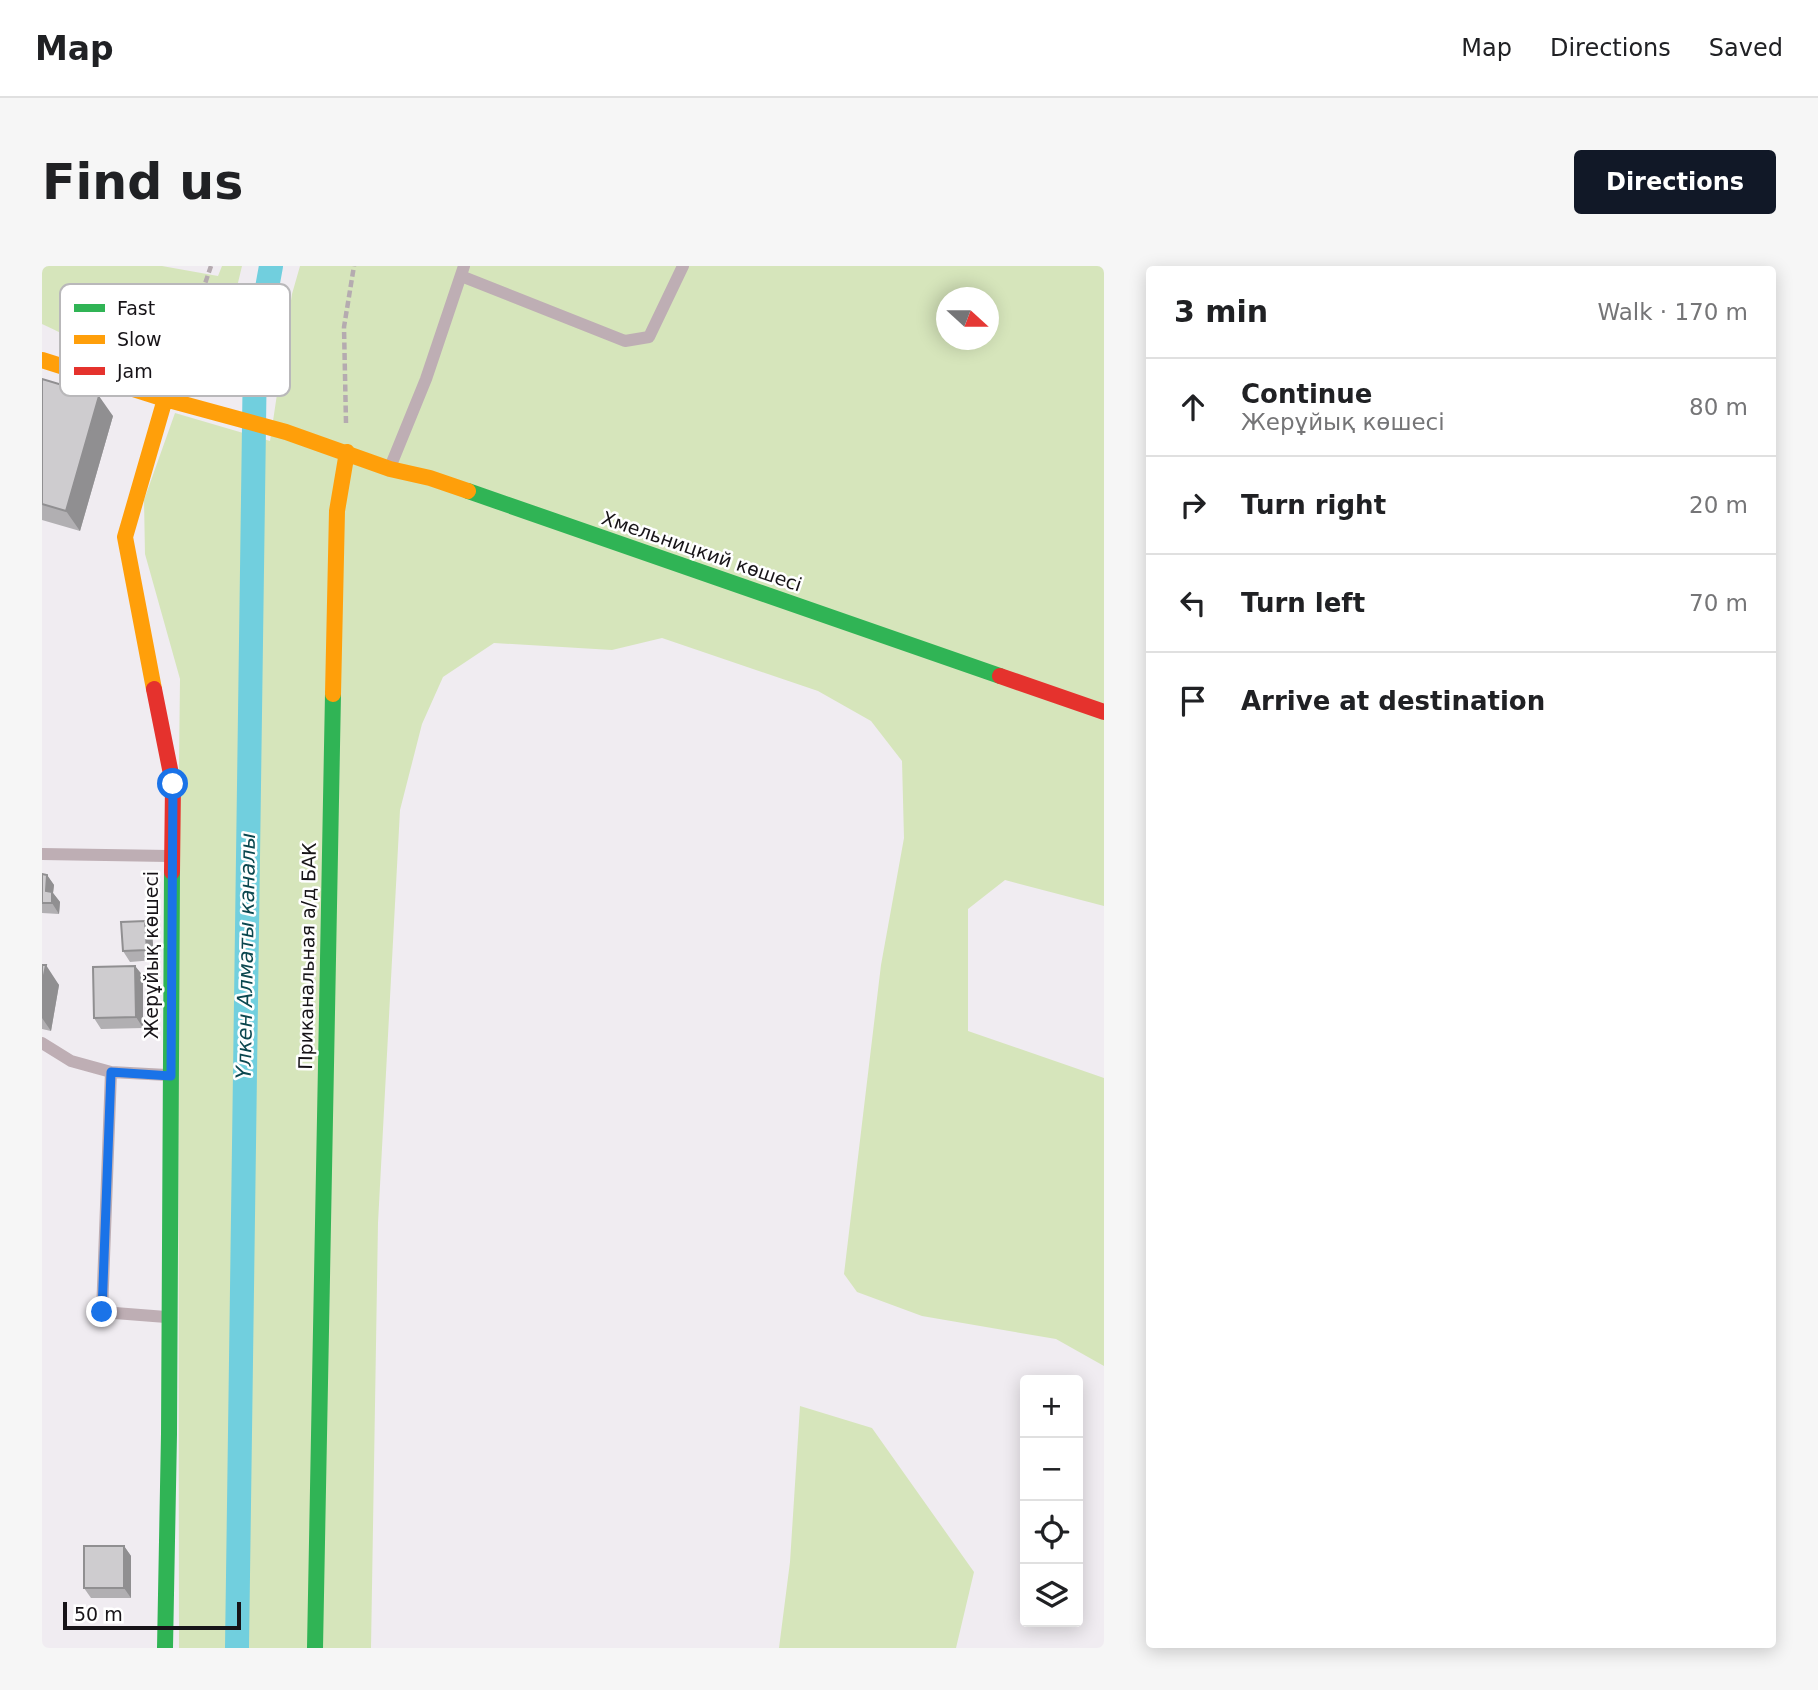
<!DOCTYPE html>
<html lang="en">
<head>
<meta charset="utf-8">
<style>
  body { margin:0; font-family:"DejaVu Sans",sans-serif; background:#f6f6f6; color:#202124 }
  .controls { position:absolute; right:21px; bottom:21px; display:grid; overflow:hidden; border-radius:7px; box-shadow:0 4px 18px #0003 }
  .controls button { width:63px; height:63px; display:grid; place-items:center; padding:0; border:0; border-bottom:2px solid #e0e0e0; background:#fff; color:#202124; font:35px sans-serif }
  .compass { position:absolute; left:894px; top:21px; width:63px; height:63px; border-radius:50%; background:#fff; box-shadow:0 4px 18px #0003; rotate:111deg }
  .scale { position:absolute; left:21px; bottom:18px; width:178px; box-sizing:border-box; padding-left:7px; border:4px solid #171418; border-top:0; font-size:19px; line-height:24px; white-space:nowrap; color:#171418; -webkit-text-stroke:5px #fff; paint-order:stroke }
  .stop { position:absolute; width:21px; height:21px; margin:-16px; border:5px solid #1a73e8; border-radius:50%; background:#fff }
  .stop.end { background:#1a73e8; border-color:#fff; box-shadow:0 2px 7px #0008 }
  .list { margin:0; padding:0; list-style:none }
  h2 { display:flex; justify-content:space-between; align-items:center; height:91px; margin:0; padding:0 28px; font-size:30px }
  h2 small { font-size:23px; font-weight:400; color:#757577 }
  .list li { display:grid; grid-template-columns:46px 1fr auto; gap:21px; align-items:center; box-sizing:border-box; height:98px; padding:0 28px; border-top:2px solid #e0e0e0 }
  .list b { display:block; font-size:26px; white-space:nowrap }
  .list p { margin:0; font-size:23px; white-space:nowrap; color:#757577 }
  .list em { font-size:23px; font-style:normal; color:#757577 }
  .icon { flex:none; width:38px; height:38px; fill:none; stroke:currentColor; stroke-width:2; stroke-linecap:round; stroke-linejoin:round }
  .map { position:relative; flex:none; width:1062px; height:1382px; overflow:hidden; border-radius:7px }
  header { display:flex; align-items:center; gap:42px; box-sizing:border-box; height:98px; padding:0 35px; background:#fff; border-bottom:2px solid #e0e0e0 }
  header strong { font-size:33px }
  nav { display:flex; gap:38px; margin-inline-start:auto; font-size:24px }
  .intro { display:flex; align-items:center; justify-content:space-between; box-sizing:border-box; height:168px; padding:0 42px }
  h1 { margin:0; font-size:49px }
  .button { padding:18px 32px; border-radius:7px; background:#111827; color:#fff; font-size:24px; font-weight:700 }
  main { display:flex; gap:42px; padding:0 42px }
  aside { flex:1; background:#fff; border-radius:7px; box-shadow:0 4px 18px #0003 }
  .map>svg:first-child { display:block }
</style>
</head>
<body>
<header>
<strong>Map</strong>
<nav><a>Map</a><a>Directions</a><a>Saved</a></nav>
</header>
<div class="intro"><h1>Find us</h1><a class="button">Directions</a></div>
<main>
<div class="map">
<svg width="1062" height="1382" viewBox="0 0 1062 1382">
  <rect width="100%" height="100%" fill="#f0ecf1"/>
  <path fill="#d6e5bb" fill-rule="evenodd" d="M0,0h120l56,10 4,-10h20l-28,117c-61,-8 -118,-33 -172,-59z
    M258,0h804v640l-99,-26 -37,29v122l136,47v288l-48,-27 -134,-23 -65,-24 -13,-18 37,-309 23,-127 -2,-77 -31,-40 -53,-30 -156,-53 -50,12 -118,-7 -51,34 -21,47 -22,86 -22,413 -7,425h-192l-1,-797 2,-172 -35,-125 -1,-54 31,-87 95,28 22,-147zM904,32h42v42h-42z
    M758,1140l72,22 102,144 -18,76h-177l11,-86z"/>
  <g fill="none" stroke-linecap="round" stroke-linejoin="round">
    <path stroke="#71cfde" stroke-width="24" d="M195,1382l18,-1294 16,-88"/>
    <path stroke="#b5abb0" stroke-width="4.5" stroke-dasharray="7 3.5" stroke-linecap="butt" d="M133,106l36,-106
      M304,157l-2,-96 10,-61"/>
    <path stroke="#beaeb4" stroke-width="12" d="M419,10l164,65 24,-4 34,-71
      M349,199l35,-86 38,-113
      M0,588l127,2
      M0,777l29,18 40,11
      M124,1051l-64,-5 9,-240 56,3"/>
    <path stroke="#30b455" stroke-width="16" d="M426,225l532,185
      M123,1382l4,-214 3,-562
      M273,1382l18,-954"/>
    <path stroke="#ff9f0a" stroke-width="16" d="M0,94l123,39 121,33 104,37 40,9 38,13
      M112,423l-29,-152 40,-138
      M291,428l4,-183 10,-59"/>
    <path stroke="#e5322d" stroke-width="16" d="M958,410l104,36
      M112,423l19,95 -1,88"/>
  </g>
  <path fill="#b1afb2" d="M0,113l71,37 -33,115 -38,-11z
    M0,608l5,1 7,10 -1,8 7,9 -1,12 -17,-1z
    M110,665l2,29 -24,2 -7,-11z
    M0,699l17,20 -8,46 -9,-2z
    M93,700l8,10v52l-42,1 -7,-11z
    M82,1280l7,10v42h-40l-7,-10z"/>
  <path fill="#908f91" d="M57,130l14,20 -33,115 -14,-20z
    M5,609l7,10 -1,8 7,9 -1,12 -7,-11 -6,-12z
    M103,655l7,10 2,29 -7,-10z
    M4,699l13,20 -8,46 -9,-13v-33z
    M93,700l8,10v52l-7,-11z
    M82,1280l7,10v42l-7,-10z"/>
  <path fill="#cecccf" stroke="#908f91" stroke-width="2" d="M0,113l57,17 -33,115 -24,-7z
    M0,608l5,1 -1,16 6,1v11h-10z
    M103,655l2,29 -24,1 -2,-29z
    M0,699h4l-4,20z
    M93,700l1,51 -42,1 -1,-51z
    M42,1280h40v42h-40z"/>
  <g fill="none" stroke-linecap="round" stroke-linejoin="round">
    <path stroke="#1a73e8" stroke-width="9" d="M60,1046l9,-240 60,4 2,-292"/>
  </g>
  <g text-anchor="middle" stroke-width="5" stroke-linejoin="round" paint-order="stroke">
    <g font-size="19" fill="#171418" stroke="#fff">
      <text transform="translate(660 285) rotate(19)" y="7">Хмельницкий көшесі</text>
      <text transform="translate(109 689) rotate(-90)" y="7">Жерұйық көшесі</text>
      <text transform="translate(265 690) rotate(-89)" y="7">Приканальная а/д БАК</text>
    </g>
    <g font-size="21" font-style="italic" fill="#0b474f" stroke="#fff">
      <text transform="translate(204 690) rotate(-89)" y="7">Үлкен Алматы каналы</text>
    </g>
  </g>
  <rect x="18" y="18" width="230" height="112" rx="10" fill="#fff" stroke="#b9b8ba" stroke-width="2"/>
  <rect x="32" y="38" width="31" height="8" fill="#30b455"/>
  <rect x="32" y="69" width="31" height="9" fill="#ff9f0a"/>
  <rect x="32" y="101" width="31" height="8" fill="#e5322d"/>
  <g font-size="19" fill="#171418">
    <text x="75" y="49">Fast</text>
    <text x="75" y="80">Slow</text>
    <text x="75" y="112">Jam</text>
  </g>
</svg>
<div class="controls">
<button>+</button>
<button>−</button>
<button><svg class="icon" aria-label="locate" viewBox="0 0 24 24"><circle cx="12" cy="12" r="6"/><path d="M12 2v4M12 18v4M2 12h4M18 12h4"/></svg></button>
<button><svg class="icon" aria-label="layers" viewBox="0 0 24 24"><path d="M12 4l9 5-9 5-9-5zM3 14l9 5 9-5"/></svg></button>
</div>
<svg class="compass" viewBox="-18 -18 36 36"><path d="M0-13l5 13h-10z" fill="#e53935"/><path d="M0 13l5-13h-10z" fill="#757577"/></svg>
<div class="scale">50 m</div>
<div class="stop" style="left:131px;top:518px"></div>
<div class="stop end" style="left:60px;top:1046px"></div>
</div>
<aside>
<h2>3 min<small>Walk · 170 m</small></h2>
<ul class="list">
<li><svg class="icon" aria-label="ahead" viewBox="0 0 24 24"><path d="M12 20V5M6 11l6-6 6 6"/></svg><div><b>Continue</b><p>Жерұйық көшесі</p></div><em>80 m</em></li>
<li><svg class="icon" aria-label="right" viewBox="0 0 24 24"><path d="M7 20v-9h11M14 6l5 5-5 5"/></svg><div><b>Turn right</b></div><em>20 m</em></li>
<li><svg class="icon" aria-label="left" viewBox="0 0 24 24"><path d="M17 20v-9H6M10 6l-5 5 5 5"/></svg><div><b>Turn left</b></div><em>70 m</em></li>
<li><svg class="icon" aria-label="arrive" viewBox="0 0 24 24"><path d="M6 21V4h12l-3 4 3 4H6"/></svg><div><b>Arrive at destination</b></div></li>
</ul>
</aside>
</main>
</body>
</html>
